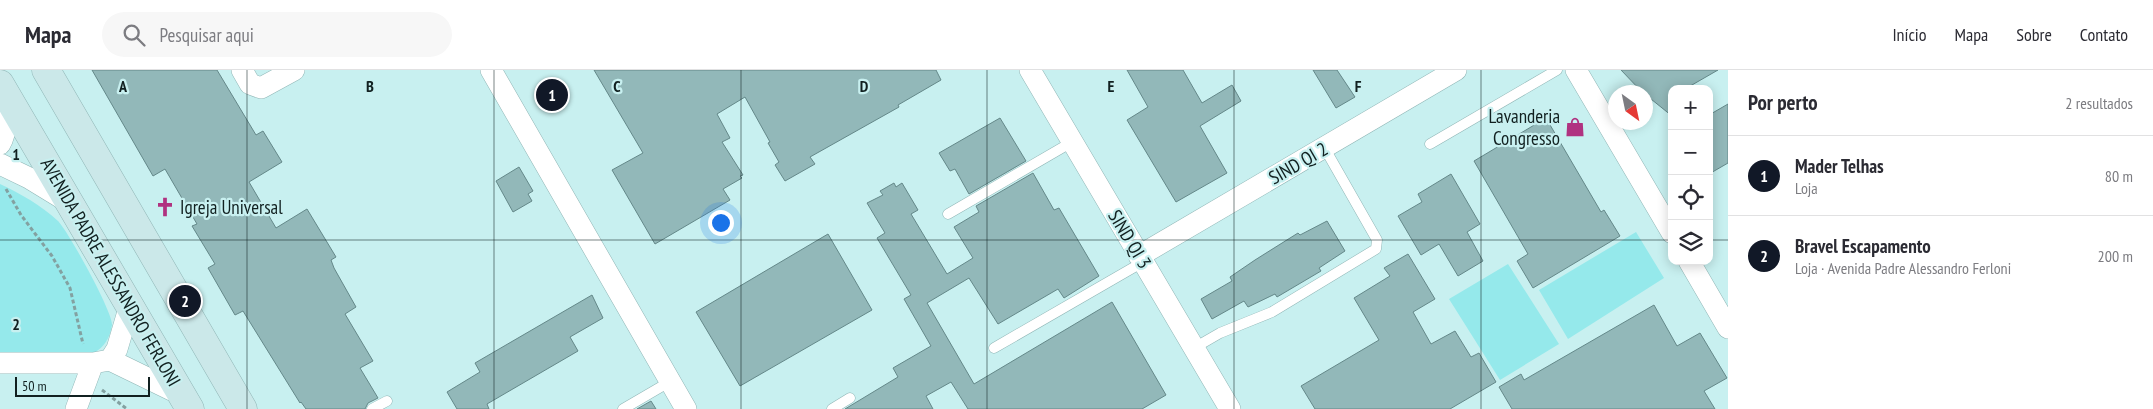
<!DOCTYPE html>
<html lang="pt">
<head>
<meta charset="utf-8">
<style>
  body { margin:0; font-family:"PT Sans Narrow",sans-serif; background:#f7f7f7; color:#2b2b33 }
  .controls { position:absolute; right:15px; top:15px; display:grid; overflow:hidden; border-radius:10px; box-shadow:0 2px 12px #0003 }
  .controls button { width:45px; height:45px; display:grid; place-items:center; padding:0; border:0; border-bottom:1px solid #e1e1e2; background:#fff; color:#2b2b33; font:25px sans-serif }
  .compass { position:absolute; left:1608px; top:15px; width:45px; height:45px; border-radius:50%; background:#fff; box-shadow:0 2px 12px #0003; rotate:147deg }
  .scale { position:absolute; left:15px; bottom:12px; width:135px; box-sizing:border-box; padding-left:5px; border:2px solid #112020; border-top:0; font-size:14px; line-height:18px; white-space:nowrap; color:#112020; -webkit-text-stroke:4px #c8f0f0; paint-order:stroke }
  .you { position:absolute; left:720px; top:152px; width:18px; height:18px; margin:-12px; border:4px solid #fff; border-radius:50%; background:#1a73e8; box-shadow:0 0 0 8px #1a73e833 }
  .badge { display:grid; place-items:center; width:32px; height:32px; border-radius:50%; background:#111827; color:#fff; font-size:16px; font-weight:700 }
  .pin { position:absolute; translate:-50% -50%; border:2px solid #fff; box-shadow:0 1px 5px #0006 }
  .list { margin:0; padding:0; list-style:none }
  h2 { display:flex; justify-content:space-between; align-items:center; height:65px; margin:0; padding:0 20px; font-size:21px }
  h2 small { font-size:16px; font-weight:400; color:#7c7c81 }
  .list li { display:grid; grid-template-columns:32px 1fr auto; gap:15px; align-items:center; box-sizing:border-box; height:80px; padding:0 20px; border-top:1px solid #e1e1e2 }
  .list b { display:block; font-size:19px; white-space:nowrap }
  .list p { margin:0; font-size:16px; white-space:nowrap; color:#7c7c81 }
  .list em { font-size:16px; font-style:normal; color:#7c7c81 }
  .icon { flex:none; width:28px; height:28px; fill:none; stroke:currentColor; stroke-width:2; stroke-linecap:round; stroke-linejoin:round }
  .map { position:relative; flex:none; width:1728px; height:339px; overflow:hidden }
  header { display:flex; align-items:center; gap:30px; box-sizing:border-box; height:70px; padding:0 25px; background:#fff; border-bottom:1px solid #e1e1e2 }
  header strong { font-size:24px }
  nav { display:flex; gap:28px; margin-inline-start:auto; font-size:18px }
  .search { width:350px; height:45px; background:#f7f7f7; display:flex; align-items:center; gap:12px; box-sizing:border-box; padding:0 18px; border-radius:28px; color:#7c7c81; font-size:19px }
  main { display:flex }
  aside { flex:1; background:#fff }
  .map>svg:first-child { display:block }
</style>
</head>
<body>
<header>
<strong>Mapa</strong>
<div class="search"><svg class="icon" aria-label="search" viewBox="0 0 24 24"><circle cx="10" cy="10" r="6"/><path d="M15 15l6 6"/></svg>Pesquisar aqui</div>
<nav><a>Início</a><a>Mapa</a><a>Sobre</a><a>Contato</a></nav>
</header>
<main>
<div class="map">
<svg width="1728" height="339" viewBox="0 0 1728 339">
  <rect width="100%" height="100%" fill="#c8f0f0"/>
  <path fill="#95e9eb" d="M0,114c21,10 41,21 58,37 10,10 55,91 54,104 -2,13 -8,22 -18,28h-94z
    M1636,162l28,46 -96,61 -29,-49z
    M1508,194l51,80 -59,36 -51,-81z"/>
  <path fill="#92b8b9" stroke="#648889" d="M92,0h125l39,65 7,-4 19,31 -33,20 27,46 31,-19 29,48 -5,3 3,8 22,39 -11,7 28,47 -13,7 18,30 -10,5 -3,6h-59l-5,-7 -1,1 -57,-92 -8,4 -27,-47 7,-4 -23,-38 5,-2 -32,-55 -12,7z
    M594,0h342l5,10 -43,25 1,2 -89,50 5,7 -30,17 -10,-16 4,-3 -11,-19 2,-1 -25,-45 -28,17 13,24 -8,4 21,33 -3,1 2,2 -19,11 7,11 -75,44 -43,-74 31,-17z
    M1127,0h56l19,33 30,-18 9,16 -41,25 27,47 -51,29 -49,-82 21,-13z
    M1313,0h24l18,27 -19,11z
    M1621,0h97l-33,19h-13v27l-26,-21v-3h-4z
    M1728,34v59l-19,11v-59z
    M1000,48l26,43 -57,33 -14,-25 -5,2 -11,-18z
    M1546,48l55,94 3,-2 16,26 -87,52 -16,-27 11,-7 -54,-93z
    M519,97l14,24 -5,3 4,7 -19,11 -17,-31z
    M1033,103l21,37 5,-2 40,68 -35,22 -6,-9 -60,35 -29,-46 -42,25 47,81 138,-82 54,93 -24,14h-174l-17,-27 -25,14 7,13h-88l53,-32 -5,-9 38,-22 -27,-47 7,-4 -34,-57 8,-5 -18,-30 16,-8 -3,-4 14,-8 2,4 6,-4 16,27 -7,4 36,60 26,-16 -19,-31 25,-15 -3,-6z
    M1451,104l29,50 -13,8 16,29 -25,15 -19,-32 -18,11 -23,-39 24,-14 -4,-8z
    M1327,151l18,30 -26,17 2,3 -44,26 -2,-3 -27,13 -4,-6 -32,18 -11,-20 31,-18 -2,-4 25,-17 43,-27 2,2z
    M828,164l44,76 -132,76 -44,-74z
    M1408,184l27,45 -22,13 18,32 24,-13 16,26 8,-4 17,29 -46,27h-135l-14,-23 78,-46 -25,-42 36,-22 -6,-8z
    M592,225l11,23 -33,19 8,14 -91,53 2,5h-32l-10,-17 33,-20 -5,-9z
    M1654,235l23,41 23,-13 27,45 -23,13 11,18h-203l-13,-22 22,-13 3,6z
    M651,331l5,8h-19z"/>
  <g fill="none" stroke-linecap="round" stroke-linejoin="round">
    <defs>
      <path id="lane" d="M1430,74l127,-74
        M948,144l124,-72
        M994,278l149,-86
        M1194,278l26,-15 52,-21 104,-63 1,-9 -53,-93
        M372,339l15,-8
        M623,339l48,-28
        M832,339l18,-11"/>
      <path id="street" d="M242,0l8,14 11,4 33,-18
        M491,0l195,339
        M1030,0l200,339
        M1576,0l96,163
        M0,74c9,-15 5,-34 3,-51
        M0,94l29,14 41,25
        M1139,186l317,-186
        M1689,191l39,67
        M130,235l-13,44 -7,11 72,35
        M0,293h93l17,-3
        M76,339l17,-46"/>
      <path id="secondary" d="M46,0l197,339
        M0,14l190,325"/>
    </defs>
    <use href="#lane" stroke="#90b6b6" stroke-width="11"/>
    <use href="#street" stroke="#90b6b6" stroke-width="22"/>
    <use href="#secondary" stroke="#90b6b6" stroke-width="29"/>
    <path stroke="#83a1a1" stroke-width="3" stroke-dasharray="4 2.5" stroke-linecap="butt" d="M6,119l15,26 31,41 18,32 13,56
      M102,320l25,19"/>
    <use href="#lane" stroke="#fff" stroke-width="10"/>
    <use href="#street" stroke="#fff" stroke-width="21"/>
    <use href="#secondary" stroke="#cbe8e9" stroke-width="28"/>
  </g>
  <path fill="none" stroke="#112020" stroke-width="1" stroke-opacity="0.55" d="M247,0v339M494,0v339M741,0v339M987,0v339M1234,0v339M1481,0v339M0,170h1672M1709,170h19"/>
  <defs>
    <symbol id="shop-bare" viewBox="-9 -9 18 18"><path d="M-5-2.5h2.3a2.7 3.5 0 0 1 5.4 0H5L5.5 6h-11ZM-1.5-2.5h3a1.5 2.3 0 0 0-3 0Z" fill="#b03280" stroke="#c8f0f0" stroke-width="2.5" paint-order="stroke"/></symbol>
    <symbol id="church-bare" viewBox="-9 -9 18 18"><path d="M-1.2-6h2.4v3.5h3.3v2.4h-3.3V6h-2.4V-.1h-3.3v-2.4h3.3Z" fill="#b03280" stroke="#c8f0f0" stroke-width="2.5" paint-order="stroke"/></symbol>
  </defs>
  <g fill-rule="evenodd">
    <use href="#shop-bare" x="1561" y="43" width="28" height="28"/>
    <use href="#church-bare" x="151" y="123" width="28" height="28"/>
  </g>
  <g text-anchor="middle" stroke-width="4.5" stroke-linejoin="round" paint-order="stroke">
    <g font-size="19" fill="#112020" stroke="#c8f0f0" text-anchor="end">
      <text x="1560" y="53">Lavanderia<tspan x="1560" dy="22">Congresso</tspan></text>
      <text x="180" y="144" text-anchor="start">Igreja Universal</text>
    </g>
    <g font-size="19" fill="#112020" stroke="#c8f0f0">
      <text transform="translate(1298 93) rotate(-30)" y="7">SIND QI 2</text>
      <text transform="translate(1130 169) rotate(59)" y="7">SIND QI 3</text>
      <text transform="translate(111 202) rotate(60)" y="7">AVENIDA PADRE ALESSANDRO FERLONI</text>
    </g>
  </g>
  <g font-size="16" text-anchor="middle" font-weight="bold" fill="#112020" stroke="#c8f0f0" stroke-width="4.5" stroke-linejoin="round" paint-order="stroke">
    <text x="123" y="22">A</text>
    <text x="370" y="22">B</text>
    <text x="617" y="22">C</text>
    <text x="864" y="22">D</text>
    <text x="1111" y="22">E</text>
    <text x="1358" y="22">F</text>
    <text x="16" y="90">1</text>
    <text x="16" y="260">2</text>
  </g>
</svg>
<div class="controls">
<button>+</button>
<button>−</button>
<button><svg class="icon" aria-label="locate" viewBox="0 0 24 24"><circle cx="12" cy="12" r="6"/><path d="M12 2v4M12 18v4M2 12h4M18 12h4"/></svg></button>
<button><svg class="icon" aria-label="layers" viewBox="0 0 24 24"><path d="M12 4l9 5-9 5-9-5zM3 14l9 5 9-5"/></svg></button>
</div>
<svg class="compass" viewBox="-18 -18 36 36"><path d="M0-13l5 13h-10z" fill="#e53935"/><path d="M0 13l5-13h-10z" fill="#7c7c81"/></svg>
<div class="scale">50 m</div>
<div class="you"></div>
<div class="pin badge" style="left:552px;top:25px">1</div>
<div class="pin badge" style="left:185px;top:231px">2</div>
</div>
<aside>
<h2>Por perto<small>2 resultados</small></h2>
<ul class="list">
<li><span class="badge">1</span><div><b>Mader Telhas</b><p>Loja</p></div><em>80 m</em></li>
<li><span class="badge">2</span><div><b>Bravel Escapamento</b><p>Loja · Avenida Padre Alessandro Ferloni</p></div><em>200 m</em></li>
</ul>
</aside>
</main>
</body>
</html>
